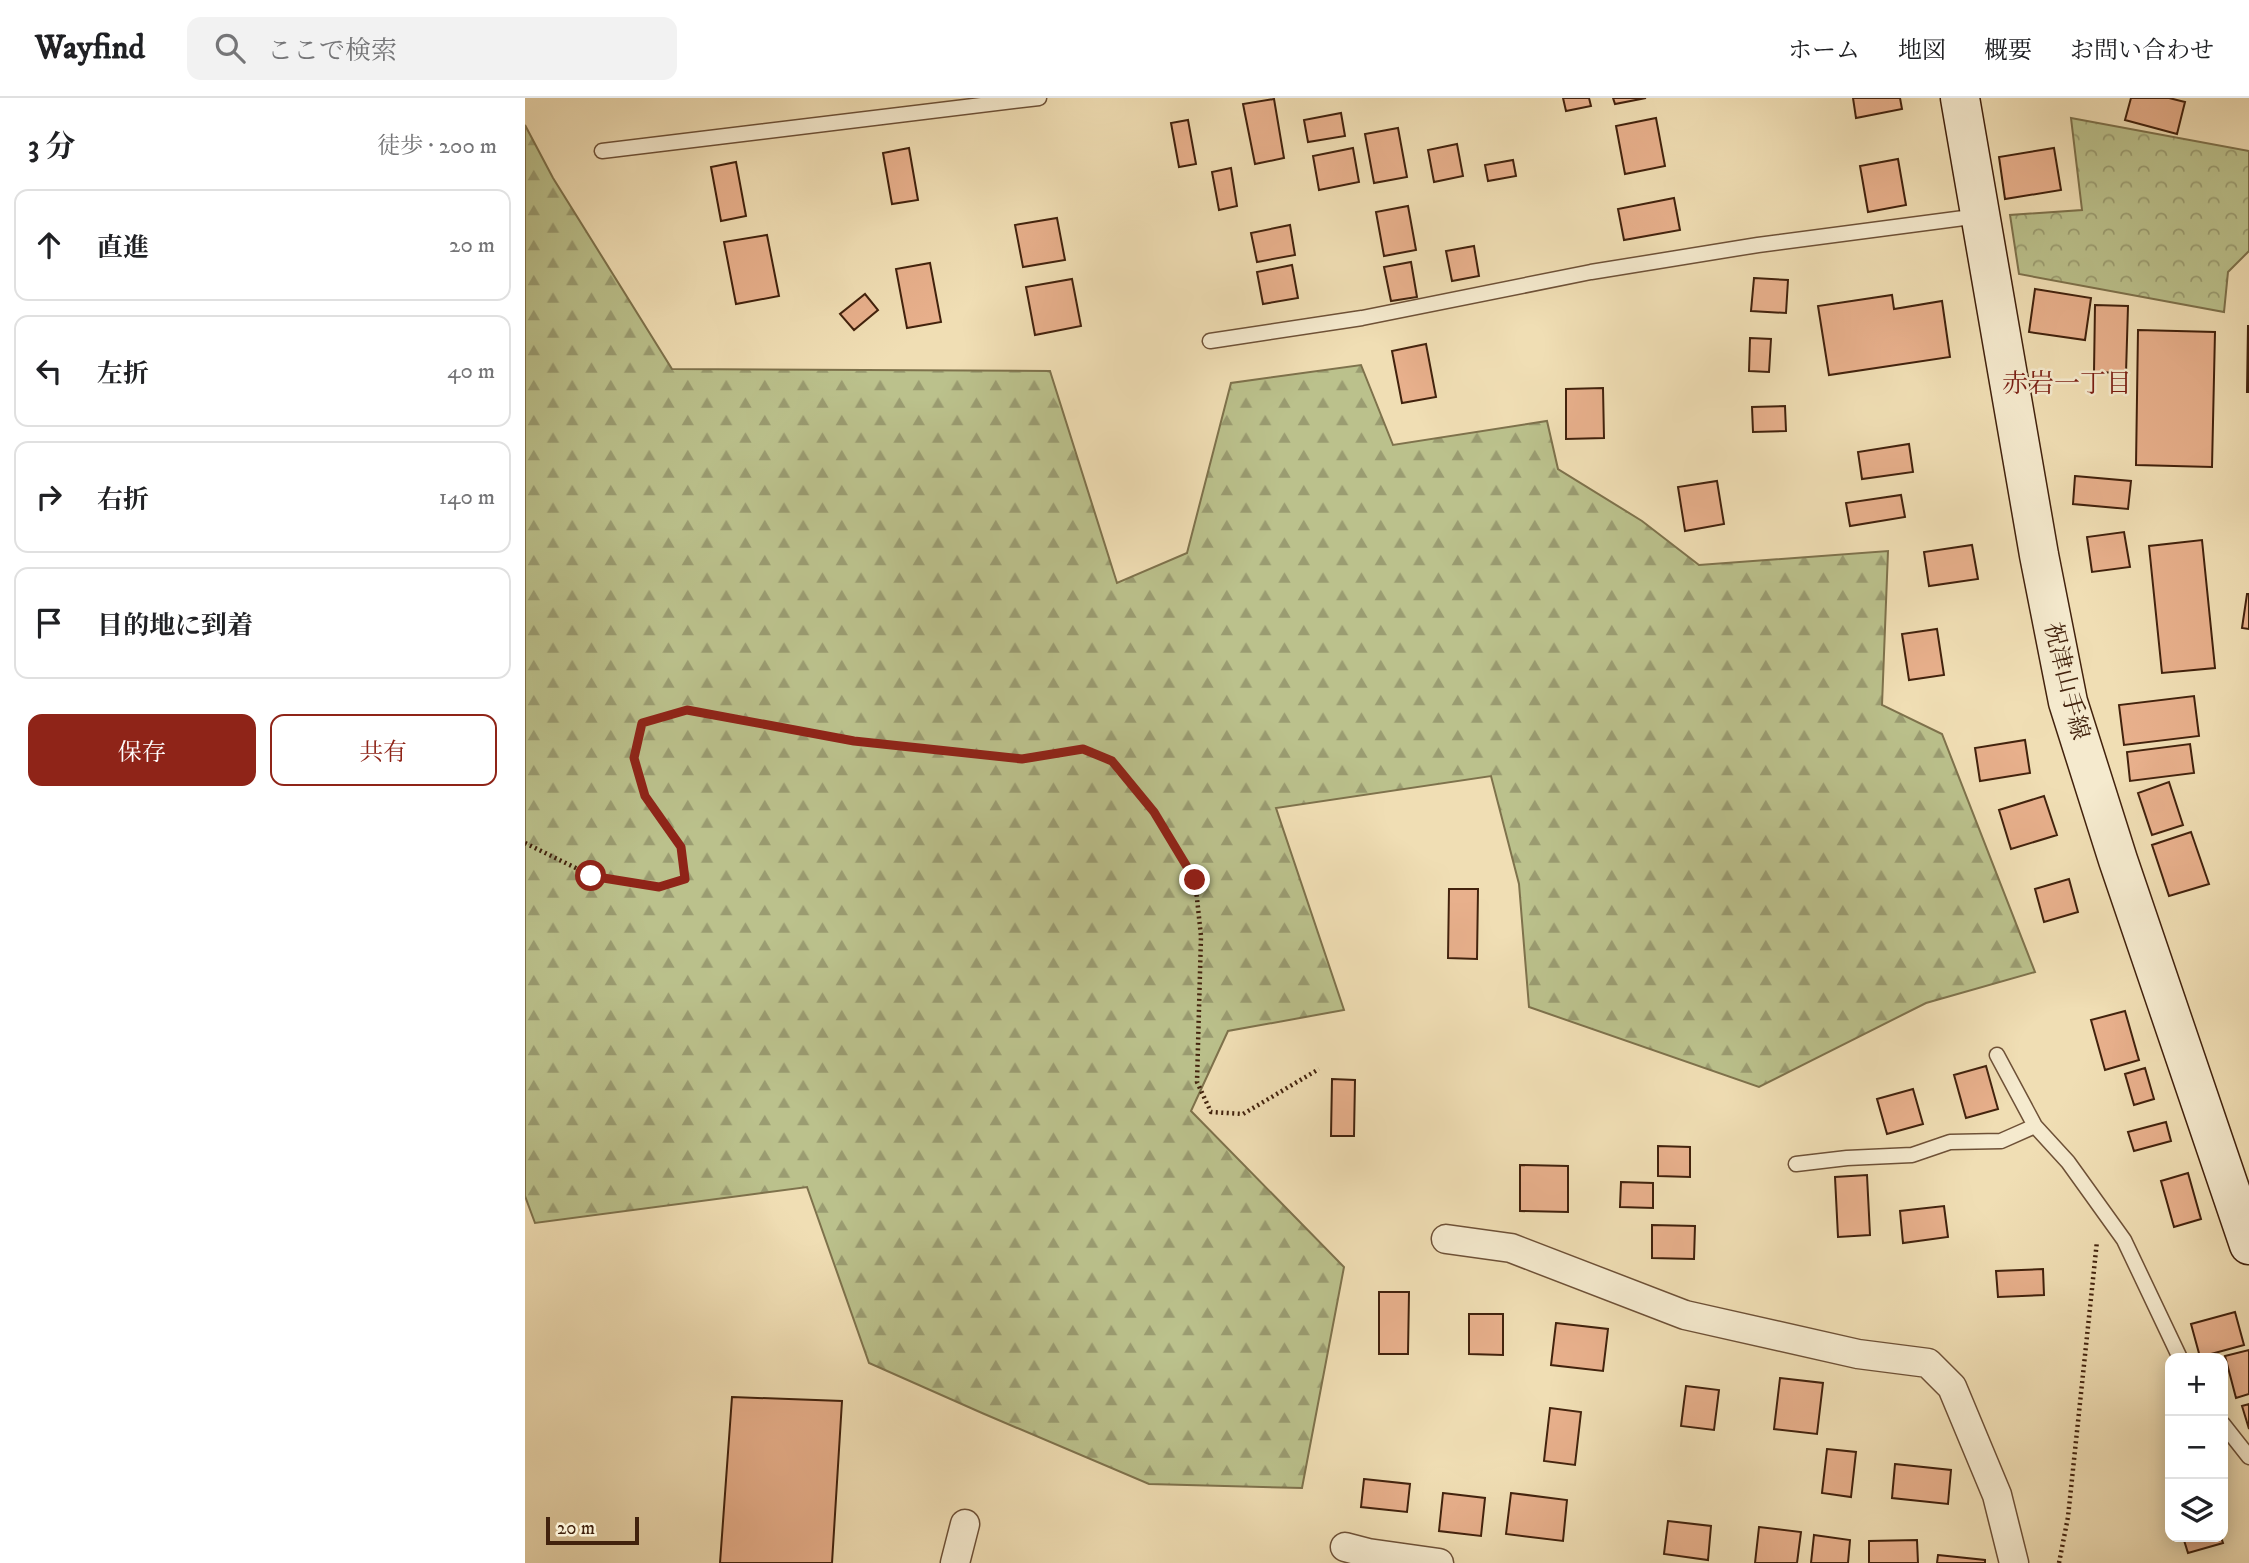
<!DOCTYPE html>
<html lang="ja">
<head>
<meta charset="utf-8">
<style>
  body { margin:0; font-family:"IM FELL DW Pica","Noto Serif JP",serif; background:#f2f2f2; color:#202124 }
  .controls { position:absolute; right:21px; bottom:21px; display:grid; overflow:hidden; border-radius:14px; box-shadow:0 4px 18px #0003 }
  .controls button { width:63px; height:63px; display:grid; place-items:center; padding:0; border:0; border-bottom:2px solid #e0e0e0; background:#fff; color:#202124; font:35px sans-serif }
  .scale { position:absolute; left:21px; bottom:18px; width:93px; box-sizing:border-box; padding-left:7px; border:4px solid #42220d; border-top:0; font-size:19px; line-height:24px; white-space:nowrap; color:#42220d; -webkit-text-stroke:5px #f5eace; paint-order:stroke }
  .stop { position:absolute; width:21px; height:21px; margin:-16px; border:5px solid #8f2418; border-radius:50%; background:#fff }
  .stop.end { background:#8f2418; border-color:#fff; box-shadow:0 2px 7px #0008 }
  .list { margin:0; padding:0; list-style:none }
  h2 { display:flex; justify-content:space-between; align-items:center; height:91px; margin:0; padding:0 28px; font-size:30px }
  h2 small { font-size:23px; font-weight:400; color:#757577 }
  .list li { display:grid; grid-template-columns:46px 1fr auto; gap:21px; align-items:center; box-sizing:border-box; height:112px; margin:0 14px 14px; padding:0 14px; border:2px solid #e0e0e0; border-radius:14px }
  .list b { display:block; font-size:26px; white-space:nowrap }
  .list em { font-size:23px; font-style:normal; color:#757577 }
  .actions { display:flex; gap:14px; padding:21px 28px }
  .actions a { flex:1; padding:16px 0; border:2px solid #8f2418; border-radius:14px; text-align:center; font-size:24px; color:#8f2418 }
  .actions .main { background:#8f2418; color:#fff }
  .icon { flex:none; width:38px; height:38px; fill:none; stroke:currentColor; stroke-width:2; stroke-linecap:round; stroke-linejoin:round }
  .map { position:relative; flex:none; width:1724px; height:1465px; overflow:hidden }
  header { display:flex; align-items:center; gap:42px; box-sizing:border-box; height:98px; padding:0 35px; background:#fff; border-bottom:2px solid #e0e0e0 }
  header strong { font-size:33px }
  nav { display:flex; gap:38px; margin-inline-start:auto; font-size:24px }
  .search { width:490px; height:63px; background:#f2f2f2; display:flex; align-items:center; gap:18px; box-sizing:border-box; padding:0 24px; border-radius:14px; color:#757577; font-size:26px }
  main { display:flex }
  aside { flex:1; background:#fff }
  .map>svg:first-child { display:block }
</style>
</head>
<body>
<header>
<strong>Wayfind</strong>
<div class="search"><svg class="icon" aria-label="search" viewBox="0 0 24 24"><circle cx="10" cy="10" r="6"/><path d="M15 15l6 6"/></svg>ここで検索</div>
<nav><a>ホーム</a><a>地図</a><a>概要</a><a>お問い合わせ</a></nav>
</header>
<main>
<aside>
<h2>3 分<small>徒歩 · 200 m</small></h2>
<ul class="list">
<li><svg class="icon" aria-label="ahead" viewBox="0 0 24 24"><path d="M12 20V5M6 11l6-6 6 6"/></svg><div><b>直進</b></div><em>20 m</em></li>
<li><svg class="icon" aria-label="left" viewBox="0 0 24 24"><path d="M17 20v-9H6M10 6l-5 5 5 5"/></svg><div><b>左折</b></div><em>40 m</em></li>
<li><svg class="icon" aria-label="right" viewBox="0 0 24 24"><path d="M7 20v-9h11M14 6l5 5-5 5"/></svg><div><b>右折</b></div><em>140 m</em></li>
<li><svg class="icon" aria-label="arrive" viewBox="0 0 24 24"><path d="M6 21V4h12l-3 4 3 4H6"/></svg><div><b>目的地に到着</b></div></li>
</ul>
<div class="actions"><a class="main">保存</a><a>共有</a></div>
</aside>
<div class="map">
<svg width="1724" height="1465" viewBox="0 0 1724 1465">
  <defs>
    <pattern id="forest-firs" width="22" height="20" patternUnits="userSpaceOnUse" patternTransform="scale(1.75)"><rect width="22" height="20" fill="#bbc18c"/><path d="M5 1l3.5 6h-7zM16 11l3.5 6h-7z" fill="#9a9c71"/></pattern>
    <pattern id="park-crowns" width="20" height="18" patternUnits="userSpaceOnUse" patternTransform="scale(1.75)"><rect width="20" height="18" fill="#bbc18c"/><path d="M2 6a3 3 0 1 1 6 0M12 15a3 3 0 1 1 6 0" fill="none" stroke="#9a9c71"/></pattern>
  </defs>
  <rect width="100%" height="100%" fill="#f0deb4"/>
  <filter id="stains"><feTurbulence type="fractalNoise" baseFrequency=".00286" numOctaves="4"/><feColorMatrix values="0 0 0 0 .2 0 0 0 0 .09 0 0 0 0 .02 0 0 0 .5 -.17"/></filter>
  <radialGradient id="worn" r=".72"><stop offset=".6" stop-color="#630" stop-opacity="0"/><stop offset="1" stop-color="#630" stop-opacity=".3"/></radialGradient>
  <path fill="url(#forest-firs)" stroke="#7e724c" stroke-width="2" d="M0,27l28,53 119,191 378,2 67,212 70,-30 44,-170 130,-18 32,80 154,-24 11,48 84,52 57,44 189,-14 -6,154 60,29 93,238 -109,31 -167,84 -230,-80 -10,-123 -28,-108 -215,32 68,202 -116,21 -37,80 153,156 -42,221 -153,-4 -167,-71 -113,-50 -62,-176 -272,36 -10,-27z"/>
  <path fill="url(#park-crowns)" stroke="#7e724c" stroke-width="2" d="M1546,20l178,33v100l-21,21 -4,40 -205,-38 -9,-59 72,-5z"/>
  <path fill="#e8b08c" stroke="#42220d" stroke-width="2" d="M1038,0h26l2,8 -25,5z
    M1088,0h33l-31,6z
    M1328,0h47l2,11 -46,9z
    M1606,0h38l16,4 -8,32 -52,-14z
    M749,1l10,59 -29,6 -12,-60z
    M816,15l4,23 -37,6 -4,-22z
    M1131,20l9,48 -40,8 -9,-48z
    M663,22l8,44 -17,3 -8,-44z
    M873,30l9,49 -33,6 -9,-49z
    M932,46l6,32 -29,6 -6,-32z
    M384,50l9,52 -26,4 -9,-51z
    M828,50l6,34 -40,8 -6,-34z
    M1529,50l7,42 -56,9 -6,-42z
    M1373,61l8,46 -38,7 -8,-46z
    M988,62l3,16 -28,5 -3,-16z
    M211,64l10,54 -25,5 -10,-54z
    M706,70l6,38 -18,4 -7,-38z
    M1149,100l6,32 -56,10 -6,-31z
    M883,108l8,44 -32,6 -8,-44z
    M532,120l8,42 -42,7 -8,-42z
    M765,127l5,30 -38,7 -6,-29z
    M242,137l12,61 -43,8 -12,-62z
    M949,148l5,30 -27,5 -6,-30z
    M886,164l6,35 -26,4 -7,-34z
    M405,165l11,59 -34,6 -11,-59z
    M767,167l6,33 -35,6 -6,-32z
    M1229,180l34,2 -2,33 -35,-2z
    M547,181l9,47 -46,9 -9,-48z
    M1510,191l56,9 -6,42 -56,-8z
    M340,196l13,16 -24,20 -14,-16z
    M1367,197l2,14 48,-8 8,56 -121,18 -11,-69z
    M1570,207l33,1 -2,67 -32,-1z
    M1723,228h1v66h-2z
    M1613,232l77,2 -3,135 -76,-2z
    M1225,240l21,1 -2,33 -20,-1z
    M901,246l10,53 -34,6 -10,-52z
    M1078,290l1,50 -38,1v-50z
    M1260,308l1,25 -33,1 -1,-25z
    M1384,346l4,28 -51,7 -4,-27z
    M1550,378l56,5 -3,28 -55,-5z
    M1192,383l7,43 -39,7 -7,-44z
    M1376,397l4,22 -55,9 -4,-23z
    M1599,434l6,35 -38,5 -5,-35z
    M1677,442l13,128 -53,5 -13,-127z
    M1447,447l6,34 -49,7 -5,-34z
    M1722,496h2v35l-7,-1z
    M1412,531l7,46 -35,5 -7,-46z
    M1669,598l5,40 -75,9 -5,-40z
    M1500,642l5,33 -50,8 -5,-33z
    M1665,646l4,29 -64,8 -3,-29z
    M1644,684l14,43 -31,10 -14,-42z
    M1519,698l13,39 -46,14 -12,-39z
    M1666,734l18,52 -40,12 -17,-51z
    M1544,781l9,33 -34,10 -9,-33z
    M924,791h29l-1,70 -29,-1z
    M1600,913l14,49 -34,10 -14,-50z
    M1461,968l12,43 -32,9 -12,-43z
    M1620,970l9,31 -20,6 -9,-31z
    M807,981l23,1 -1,56h-23z
    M1388,991l10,35 -36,10 -10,-35z
    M1641,1024l5,19 -37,10 -6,-19z
    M1133,1048l32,1v30l-32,-1z
    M995,1067l48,1v46l-48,-1z
    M1663,1075l13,46 -27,8 -13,-46z
    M1342,1077l3,60 -32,2 -3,-60z
    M1096,1084l32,1v25l-33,-1z
    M1419,1108l4,31 -45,6 -3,-32z
    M1127,1127l43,1 -1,33 -42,-1z
    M1518,1171l1,26 -46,2 -2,-26z
    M854,1194h30l-1,62h-29z
    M1710,1214l9,33 -44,12 -9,-33z
    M944,1216h34v41l-34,-1z
    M1031,1225l52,6 -5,42 -52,-6z
    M1724,1252v44l-13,4 -11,-42z
    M1255,1280l43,5 -6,51 -43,-5z
    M1161,1288l33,4 -5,40 -33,-4z
    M207,1299l110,4 -10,162h-112z
    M1724,1306v25l-7,-23z
    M1025,1310l31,4 -6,53 -31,-4z
    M1302,1351l29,3 -5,45 -29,-4z
    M1370,1366l56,6 -3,34 -56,-6z
    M839,1381l46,5 -3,28 -46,-5z
    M918,1395l42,5 -4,38 -42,-5z
    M986,1395l56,7 -4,41 -57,-7z
    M1143,1423l43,5 -3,34 -44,-6z
    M1234,1429l42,5 -4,31h-42z
    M1289,1437l36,5 -2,23h-37z
    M1658,1439h38l2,6 -35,10z
    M1392,1442l1,23h-49v-22z
    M1413,1457l47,5v3h-48z"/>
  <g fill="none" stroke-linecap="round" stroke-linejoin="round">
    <defs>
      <path id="lane" d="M77,53l437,-53
        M685,243l152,-23 229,-46 167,-27 221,-29
        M1472,957l38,71 33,36 56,78 56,118
        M1271,1066l51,-6 65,-3 38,-13 51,-1 34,-15
        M1698,1326l26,33"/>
      <path id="street" d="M921,1141l65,9 174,67 173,39 70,9 24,24 45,108 17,68
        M820,1449l23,6 71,10
        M430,1465l10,-39"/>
      <path id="secondary" d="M1435,0l79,457 29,147 50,158 131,385"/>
    </defs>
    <use href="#lane" stroke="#6e5137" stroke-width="17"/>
    <use href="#street" stroke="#6e5137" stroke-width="31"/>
    <use href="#secondary" stroke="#42220d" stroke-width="41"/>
    <path stroke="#42220d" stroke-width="4.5" stroke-dasharray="2 3.5" stroke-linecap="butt" d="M0,745l67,33 67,11 26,-8 -4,-32 -36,-51 -11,-38 8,-35 45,-13 167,31 168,18 61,-10 29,12 42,51 41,68 6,56 -4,146 14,30 32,2 76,-45
      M1534,1465l9,-46 29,-276"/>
    <use href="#lane" stroke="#f5eace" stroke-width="14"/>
    <use href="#street" stroke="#f5eace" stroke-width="28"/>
    <use href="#secondary" stroke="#f5eace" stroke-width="38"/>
  </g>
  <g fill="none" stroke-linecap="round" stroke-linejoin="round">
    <path stroke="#8f2418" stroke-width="9" d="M66,778l68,11 26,-8 -4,-32 -36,-51 -11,-38 8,-35 45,-13 167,31 168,18 61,-10 29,12 42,51 41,68"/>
  </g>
  <g text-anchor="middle" stroke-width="5" stroke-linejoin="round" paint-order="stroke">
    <g font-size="24" fill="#42220d" stroke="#f5eace">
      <text transform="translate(1542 583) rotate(76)" y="8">祝津山手線</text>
    </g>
    <g font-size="26" fill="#7a1f14" stroke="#f5eace">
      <text x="1542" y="294">赤岩一丁目</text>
    </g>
  </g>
  <rect width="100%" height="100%" filter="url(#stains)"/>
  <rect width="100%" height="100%" fill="url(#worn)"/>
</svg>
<div class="controls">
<button>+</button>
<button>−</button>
<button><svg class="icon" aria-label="layers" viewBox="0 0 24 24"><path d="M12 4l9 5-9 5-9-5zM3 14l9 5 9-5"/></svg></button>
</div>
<div class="scale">20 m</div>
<div class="stop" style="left:66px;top:778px"></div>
<div class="stop end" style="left:670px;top:782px"></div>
</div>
</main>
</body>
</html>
